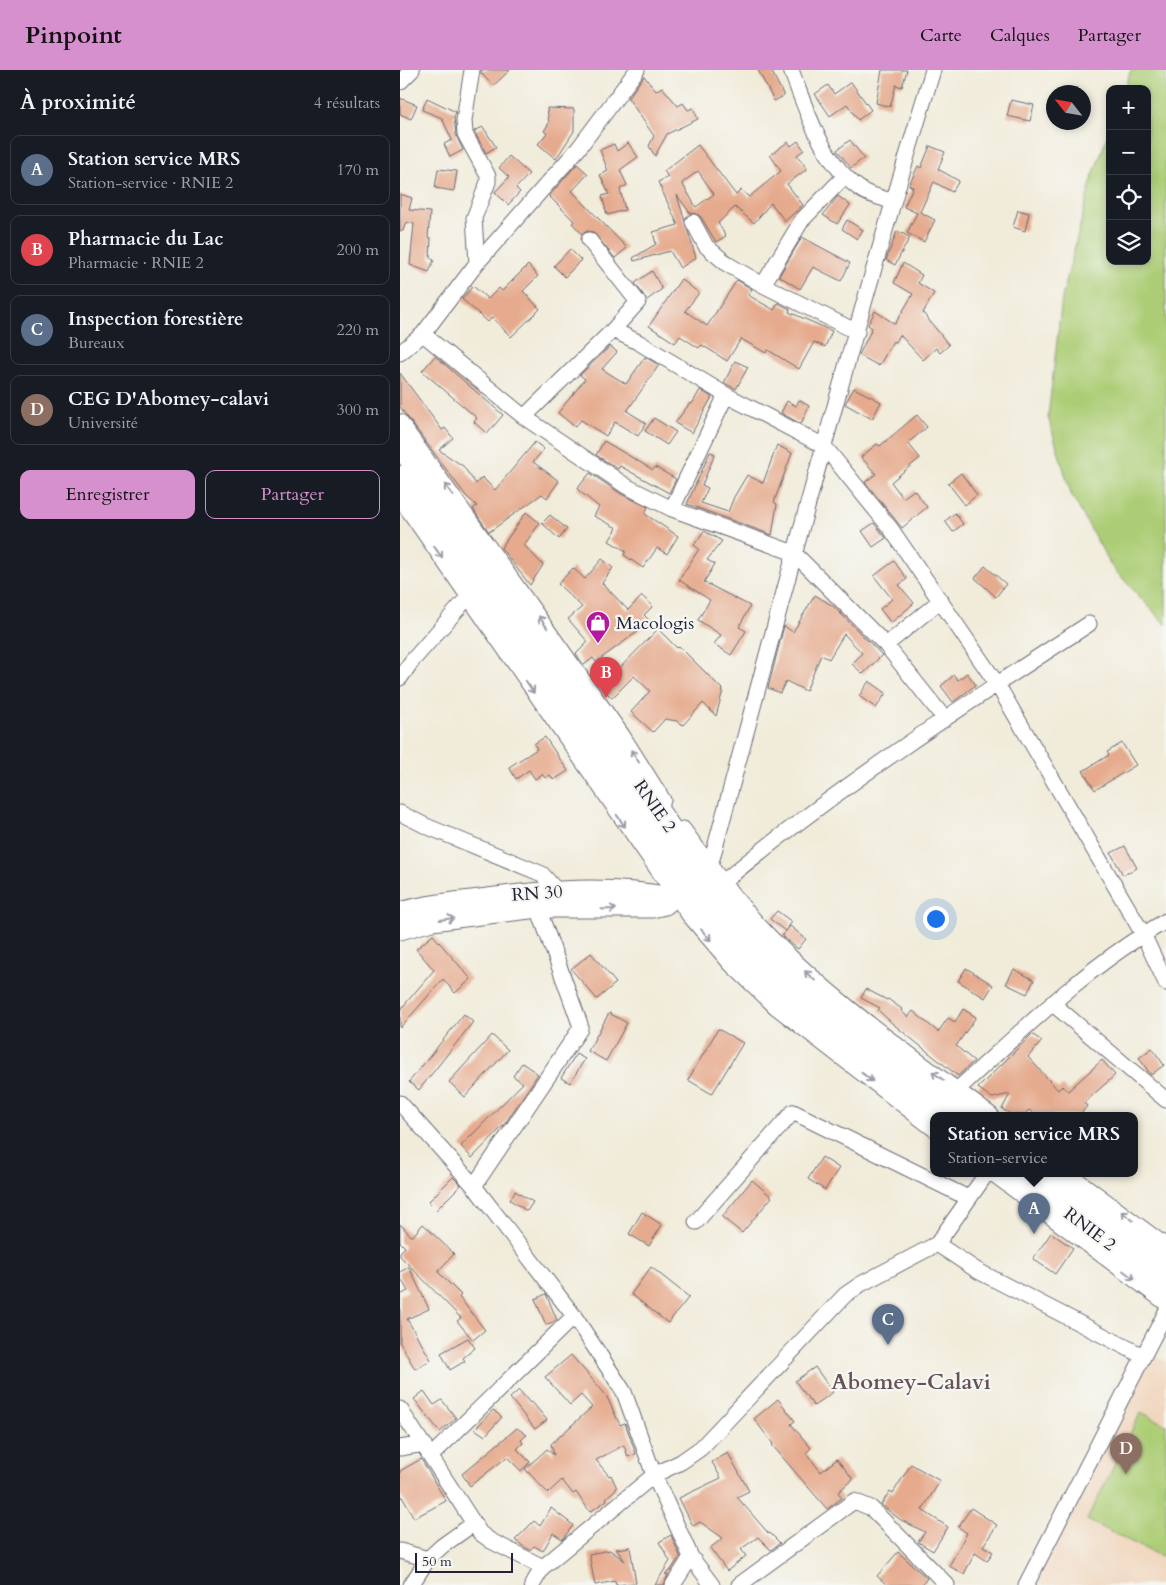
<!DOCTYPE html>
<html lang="fr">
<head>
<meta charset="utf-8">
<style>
  body { margin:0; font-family:Cardo,serif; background:#242831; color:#f1f3f6 }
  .controls { position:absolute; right:15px; top:15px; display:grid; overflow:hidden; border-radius:10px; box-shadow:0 2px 8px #0003 }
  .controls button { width:45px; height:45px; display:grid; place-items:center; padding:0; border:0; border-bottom:1px solid #363941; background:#171b24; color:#f1f3f6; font:25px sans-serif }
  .compass { position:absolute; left:646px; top:15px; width:45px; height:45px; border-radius:50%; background:#171b24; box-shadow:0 2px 8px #0003; rotate:301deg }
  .scale { position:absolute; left:15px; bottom:12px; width:98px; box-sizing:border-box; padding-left:5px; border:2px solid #22223b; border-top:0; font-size:14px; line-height:18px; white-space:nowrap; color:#22223b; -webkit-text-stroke:4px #f6f6f2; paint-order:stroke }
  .you { position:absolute; left:535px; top:848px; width:18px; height:18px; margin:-12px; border:4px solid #fff; border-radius:50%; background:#1a73e8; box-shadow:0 0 0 8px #1a73e833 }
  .badge { display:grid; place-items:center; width:32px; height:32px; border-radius:50%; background:#d690ce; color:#fff; font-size:16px; font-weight:700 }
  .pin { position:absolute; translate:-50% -41px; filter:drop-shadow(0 1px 2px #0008) }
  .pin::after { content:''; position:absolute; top:26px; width:18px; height:15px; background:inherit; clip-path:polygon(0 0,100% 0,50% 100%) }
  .popup { position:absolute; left:530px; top:1042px; width:208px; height:65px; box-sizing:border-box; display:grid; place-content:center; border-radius:10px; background:#171b24; filter:drop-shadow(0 1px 4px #0005); font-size:16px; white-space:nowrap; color:#9ea1a6 }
  .popup b { font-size:19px; color:#f1f3f6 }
  .popup::after { content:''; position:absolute; left:50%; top:100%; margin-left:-10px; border:10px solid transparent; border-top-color:#171b24 }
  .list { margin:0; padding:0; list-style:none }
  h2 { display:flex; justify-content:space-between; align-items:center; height:65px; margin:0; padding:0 20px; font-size:21px }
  h2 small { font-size:16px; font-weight:400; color:#9ea1a6 }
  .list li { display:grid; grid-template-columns:32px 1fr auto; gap:15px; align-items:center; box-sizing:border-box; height:70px; margin:0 10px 10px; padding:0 10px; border:1px solid #363941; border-radius:10px }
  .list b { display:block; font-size:19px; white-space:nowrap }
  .list p { margin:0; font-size:16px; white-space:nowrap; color:#9ea1a6 }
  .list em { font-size:16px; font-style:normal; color:#9ea1a6 }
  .actions { display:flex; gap:10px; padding:15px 20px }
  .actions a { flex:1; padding:11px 0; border:1px solid #d690ce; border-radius:10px; text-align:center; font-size:18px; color:#d690ce }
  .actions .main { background:#d690ce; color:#111 }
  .icon { flex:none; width:28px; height:28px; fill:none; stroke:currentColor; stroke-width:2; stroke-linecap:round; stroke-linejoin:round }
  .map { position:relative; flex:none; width:766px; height:1515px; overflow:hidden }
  header { display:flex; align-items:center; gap:30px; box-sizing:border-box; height:70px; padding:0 25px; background:#d690ce; color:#111 }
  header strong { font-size:24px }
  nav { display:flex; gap:28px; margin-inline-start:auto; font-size:18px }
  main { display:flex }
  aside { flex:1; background:#171b24 }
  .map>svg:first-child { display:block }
</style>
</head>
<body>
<header>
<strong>Pinpoint</strong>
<nav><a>Carte</a><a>Calques</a><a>Partager</a></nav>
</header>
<main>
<aside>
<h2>À proximité<small>4 résultats</small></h2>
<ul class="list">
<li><span class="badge" style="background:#5c6f8a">A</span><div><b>Station service MRS</b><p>Station-service · RNIE 2</p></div><em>170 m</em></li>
<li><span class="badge" style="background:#e0444e">B</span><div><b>Pharmacie du Lac</b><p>Pharmacie · RNIE 2</p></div><em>200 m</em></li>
<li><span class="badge" style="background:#5c6f8a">C</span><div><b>Inspection forestière</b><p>Bureaux</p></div><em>220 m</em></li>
<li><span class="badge" style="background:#8d6e63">D</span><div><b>CEG D'Abomey-calavi</b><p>Université</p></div><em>300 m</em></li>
</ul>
<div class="actions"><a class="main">Enregistrer</a><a>Partager</a></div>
</aside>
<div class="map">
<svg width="766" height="1515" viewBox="0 0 766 1515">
  <rect width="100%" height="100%" fill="#f6f6f2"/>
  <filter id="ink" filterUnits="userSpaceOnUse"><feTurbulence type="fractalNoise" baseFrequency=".02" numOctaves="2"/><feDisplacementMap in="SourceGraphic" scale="10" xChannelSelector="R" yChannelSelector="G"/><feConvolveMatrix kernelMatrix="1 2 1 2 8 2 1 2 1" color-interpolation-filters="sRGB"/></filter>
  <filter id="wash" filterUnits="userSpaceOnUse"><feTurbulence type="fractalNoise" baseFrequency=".0096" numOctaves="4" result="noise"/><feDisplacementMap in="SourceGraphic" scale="20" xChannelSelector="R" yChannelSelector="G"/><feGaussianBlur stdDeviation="1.12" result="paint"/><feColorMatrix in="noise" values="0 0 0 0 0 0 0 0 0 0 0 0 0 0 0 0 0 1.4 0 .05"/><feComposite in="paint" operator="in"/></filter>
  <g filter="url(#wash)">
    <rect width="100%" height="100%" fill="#f1ecda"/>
    <path fill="#f0d5bc" d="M751,1282l15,10v223h-139z"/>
    <path fill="#accd75" stroke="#677858" d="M731,0h35v555l-54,-58 -41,-73 -23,-77 14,-119 30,-120 18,-49v132h37v-172h-23z
      M741,1342l25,13v134l-79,-39z"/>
    <g id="blocks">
      <path fill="#e6ab8e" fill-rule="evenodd" d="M81,0h29l-17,16 -12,-13z
        M358,0h13l13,26 -10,5z
        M482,0h25l-5,17 -6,-2 -6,22 -14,-4z
        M244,6l12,15 6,-4 16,19 5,-3 5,7 5,-2 5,11 -31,15 -12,22 -6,-10 5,-10 -26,-38z
        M451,12l20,28 -13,10 -11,-16 -17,12 -15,-22 13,-9 6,9z
        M0,28l17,7 -6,14 -11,-5z
        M27,28l29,14 -2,5 2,18 7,15 -13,7 -6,-13 8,-4 -10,-22 -20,-8z
        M611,30l23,5 -4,16 -23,-5z
        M147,38l27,1v22l-18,28 -18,-15 9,-11 -3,-2 5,-8z
        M83,57l13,20 -10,6 -12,-22z
        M450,70l14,18 -13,10 -14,-18z
        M398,71l6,9 -7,5 10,14 -20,15 16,21 -18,16 -14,-18 -17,20 -19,-16 -17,16 8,13 -10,6 -15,-25 -4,-3 -7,-1 -13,-18 19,63 -16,10 -10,-17 -36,10 -1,-3 23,-14 -3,-12 25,-7 -20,-43 10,-5 -4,-6 34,-26 38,50 5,-5 8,7 32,-26 -11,-16 18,-13 3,4zM298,101l16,23 -18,13 -14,-24z
        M228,73l10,14 -18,13 7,15 -7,4 5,21 -18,5 -5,-19 7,-2 -9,-19 8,-4 -8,-21 14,-6 3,7z
        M530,76l15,6 -7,17 21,12 -7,11 -18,-10 -14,30 15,8 -11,22 -17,-9 10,-20 -13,-6 9,-20 -4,-2 9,-19 3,2z
        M109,86l20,18 -13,14 4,4 -12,13 -13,-13 14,-15 -10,-9z
        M177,94l11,10 -16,17 55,57 -12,10 -22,-26 -6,-1 -5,3 -10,-11 2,-2 -25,-25z
        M38,99l19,2 -3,20 -19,-3z
        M0,124l12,4 -3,12 21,2 -2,26h3l-1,20 4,2 -5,12 -19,-7 4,-41 -8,-2 -3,9h-3z
        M438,126l12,9 -13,19 -14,-9z
        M618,140l11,3 -4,18 -12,-4z
        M447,150l16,10 -6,9 -15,-10z
        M497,161l13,6 -15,28 -9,-5z
        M402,167l48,26 -9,18 -28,-14 -13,22 -21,-13z
        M170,179l11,11 -16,17 -11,-11z
        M503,193l19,12 -4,8 16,10 -11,20 26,32 -9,8 -4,-5 -13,12 -23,-25 -5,8 -2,-2 -14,25 -20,-11 13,-27 -4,-3 7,-14 20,13 18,-30 -19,-11z
        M128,195l10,11 -15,15 17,18 -29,28 -19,-20 -4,5 -26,-23 11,-13 15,13 11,-11 3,3z
        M252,201l10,18 -15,11 -12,-17z
        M281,209l18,14 -14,18 22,15 30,-46 15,9 -4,6 26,15 4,-7 12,6 -1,3 43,19 -7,16 -11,-5 -15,27 -31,-19 -2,3 -25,-14 -14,22 -25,-16 -3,3 -19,-12 -5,7 -26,-17z
        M210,276l7,6 -15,17 24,15 19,-27 14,8 -32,46 19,12 -8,13 -23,-14 -9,14 -25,-16 -6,7 -17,-14 27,-34 -5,-4z
        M35,286l68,59 -16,19 -13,-12 3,-4 -55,-47z
        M335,291l13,6 -12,22 -12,-6z
        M0,303l42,57 3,-2 8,10 -14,12 24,16 13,18 6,-7 13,13 40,-48 9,7 -11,13 26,19 -12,17 -5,-4 -53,38 -16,-23 4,-3 -11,-10 -66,-89z
        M454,318l27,14 -9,17 -27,-15z
        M300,320l12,7 -20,36 -17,-10 15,-20 2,1z
        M399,330l10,6 -8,18 -20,-11 6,-12 9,5z
        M517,345l10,12 -19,16 12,15 -29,24 12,16 11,-8 13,17 -25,21 -37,-46 11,-8 -15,-17 16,-13 3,2z
        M254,348l22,14 -9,13 -22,-14z
        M204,371l49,29 2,-3 21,12 -7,14 -49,-27 -2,3 -22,-14z
        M377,375l15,8 -18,49 3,2 -5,31 -85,-31 23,-52 5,2 -13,31 6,3 -7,15 27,9 6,-15 13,-22 16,8z
        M190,403l31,21 27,13 -3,7 33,22 -11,18 -10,-6 -14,20 -19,-13 2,-4 -17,-10 8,-13 -23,-12 5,-9 -22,-18z
        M561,403l16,22 -12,10 -17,-22z
        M126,442l14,11 -16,22 19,20 -13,20 -29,-37z
        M555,443l8,11 -10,8 -8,-11z
        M150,445l17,14 -8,10 -17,-16z
        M474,453l12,15 -13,9 -11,-16z
        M304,461l18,10 -15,19 8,4 -11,18 46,24 -11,21 7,4 -15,24 -17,-11 7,-9 -23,-15 12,-20 -31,-20 20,-31 -5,-4z
        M202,489l11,9 -11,15 26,27 14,-14 11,10 -9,9 7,7 -55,40 -3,-4 -9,7 -8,-11 12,-12 -20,-23 14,-12 -24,-23 15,-16 12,11z
        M494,491l13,18 -8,6 15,18 -23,20 -11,-14 12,-10 -18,-23z
        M585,496l21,18 -10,13 -21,-19z
        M415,525l18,11 49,49 -19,19 -11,-10 10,-11 -18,-19 -15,25 -8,-4 -15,36 -20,-10 -6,12 -12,-5 16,-62 9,6z
        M258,559l19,19 2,-2 44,44 -7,26 -13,-13 -20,22 -6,-4 -12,-2 -12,13 -22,-20 19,-21 -16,-15 -22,22 -11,-11z
        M567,603l9,12 -23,17 -12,-16 13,-11 4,5z
        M469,611l17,12 -10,15 -17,-12z
        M145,667l23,34 -14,9 -4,-5 -5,3 -3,-4 -7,5 -6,-9 -13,9 -7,-12 28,-18 -3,-5z
        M722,673l14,22 -41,25 -12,-19 26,-16 -2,-3z
        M725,776l12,22 -14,7 -12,-22z
        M377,841l15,11 -7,9 -15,-12z
        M390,856l16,13 -8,10 -16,-13z
        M33,865l38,44 -16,14 -12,-14 -43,49v-18l34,-40 -18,-21z
        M191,883l25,30 -19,16 -26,-30z
        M566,898l27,17 -8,13 -27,-17z
        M614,899l20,11 -7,14 -21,-10z
        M466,919l21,11 1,-1 14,10 -1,2 7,6 5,-6 25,21 10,-14 7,4 8,-13 13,8 -20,29 18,15 -16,15 -65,-52 -15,-14 2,-2 -19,-10z
        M209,943l18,10 -21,38 -18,-10z
        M64,944l9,8 -54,68 -10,-8z
        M318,959l25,14 -31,51 -24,-14z
        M632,964l10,7 -14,16 30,33 4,-4 6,5 34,-31 13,15 -31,28 3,3 -7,9h-45l-6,-5 -5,5h-12l-10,-6 8,-15 -18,4 -14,-10z
        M92,965l16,15 -43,47 -16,-15z
        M752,978l12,17 -13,10 -12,-17z
        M176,984l9,5 -15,24 -9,-5z
        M122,993l16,11 -34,51 -32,33 -11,-12 62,-63 -10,-7z
        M422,1087l17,11 -14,22 -17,-11z
        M53,1107l8,8 -25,25 -8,-8z
        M352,1110l20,17 -30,36 -20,-16z
        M115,1121l18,11 -6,9 -17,-11z
        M242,1142l20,13 -13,21 -20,-12z
        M0,1154l12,13 11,-13 31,30 -15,16v3l22,22 -2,2 26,33 -12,10 -16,-19 4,-3 -61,-62v-4l5,-5 -5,-5z
        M651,1163l22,15 -18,26 -22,-15z
        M9,1197l20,42 -22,10 24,41 -16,9 -15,-26v-48l8,-4 -8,-14v-5z
        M251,1197l38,30 -21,26 -37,-29z
        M146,1224l11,26 -11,5 -11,-26z
        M68,1268l7,10 -12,10 2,3 -15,9 -9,-17z
        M171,1285l35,40 14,30 5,-2 11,31 -8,3 -4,-12 -28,15 13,16 2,-1 6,13 -11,10 1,2 -17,12 -14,-20 -3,2 -11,-14 -14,13 -23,-24 22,-20 7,6 -3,-11 41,-37 -11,-12 -11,10 -25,-28z
        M415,1297l18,25 -19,14 -19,-25z
        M119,1320l11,13 2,-1 15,18 -12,9 -25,-31z
        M24,1321l10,14 8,-5 14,18 -16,14 -26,-33z
        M378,1329l17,22 -4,3 20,24 -5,5 15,19 16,-13 16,20 -15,13 4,6 -15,11 -55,-64 1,-1 -19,-25z
        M93,1340l9,7 -17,19 -10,-7z
        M117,1358l10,7 -6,5 2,3 -6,6 13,13 -9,9 -14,-14 -37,29 -8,-12z
        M328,1383l21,38 -12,6 32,37 1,-1 10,10 -9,7 -13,-13 -17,12 5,7 -19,15 -17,-23 13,-10 -23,-16 -7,4 -14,-28 42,-20 -9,-16z
        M21,1389l25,42 -32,17 -14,-25v-22z
        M511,1394l29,17 -18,29 26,17 -15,24 -15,-9 7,-10 -24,-12 -20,-15 9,-14 3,2z
        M151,1438l22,17 -9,13 -2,1 -9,-6 -10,18 -9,-5 -4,4 -7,-4 -8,-6 19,-19 6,5z
        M571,1438l26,17 -14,21 10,6 -6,9 -12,-8 -11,21 -15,-8 18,-33 -9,-6z
        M271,1465l9,21 -9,14 -6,4 3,1 -4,10h-9l15,-24 -11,-19z
        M230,1477l6,36 -20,2 -1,-4 -20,4 -6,-31 21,-4 15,11 -9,-12z
        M498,1482l29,26 -5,7h-35l-10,-9z"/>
    </g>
  </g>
  <g filter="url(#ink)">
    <use href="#blocks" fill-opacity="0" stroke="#6a6973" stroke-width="1"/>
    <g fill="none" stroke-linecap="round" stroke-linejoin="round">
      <defs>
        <path id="minor" d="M72,0l-8,50 1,14 23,42v6l-14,36 3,45
          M391,0c16,42 32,95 72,121 9,5 20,7 30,11
          M0,12l12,-12
          M293,152l13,24 21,18 36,21 94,47
          M189,170l49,62 -25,28
          M363,215l39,-65 43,-44
          M23,264l101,83 102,69 46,23 122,44 92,92 58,73
          M0,283l23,-19 54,-71 101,-114 59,-79
          M124,347l89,-87 25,12 88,53 98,51 67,83 106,155 146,250 23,49
          M0,352l222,313 41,65
          M0,428l289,417 41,48 46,44 158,122
          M272,439l54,-114
          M486,575l55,-45
          M0,608l12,-17 57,-65
          M0,743l26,13 116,48 15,17
          M283,759c27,37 54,74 86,107 67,68 146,122 222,179
          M305,801l5,-5c72,-266 142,-533 223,-796
          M323,812c115,-95 241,-177 366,-258
          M652,933l114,97
          M557,1020c66,-60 131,-125 209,-169
          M0,1033l74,83 100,130 50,76 30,83 37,82 21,28
          M592,1103l174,130
          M668,1103l98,73
          M74,1116l106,-157v-5l-42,-116
          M296,1152l97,-110 175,86
          M537,1174l41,27 165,85
          M0,1339l80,124 11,8 52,26
          M0,1378l24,-4
          M31,1386l143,-140
          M0,1481l28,8 14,-13 31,-22
          M11,1515l17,-26
          M132,1515l11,-18 111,-92 27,-13 20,-14 144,-153 16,-11 76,-40 50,-71
          M273,1515l18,-28
          M339,1515l115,-84 17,7 76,77
          M626,1515l140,-273"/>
        <path id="major" d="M0,842c26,-7 53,-10 80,-13 64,-9 131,-14 195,-1
          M0,860l32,-9 106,-13h114l13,-3 30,-24"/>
        <path id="highway" d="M0,375l139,193 163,237 37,49 84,83 144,108
          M0,407l93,131 193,282c68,93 160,157 251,225
          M614,1103l152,112
          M645,1103l121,90"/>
      </defs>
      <use href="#minor" stroke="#6a6973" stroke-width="17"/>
      <use href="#major" stroke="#6a6973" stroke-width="21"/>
      <use href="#highway" stroke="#6a6973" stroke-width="24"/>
      <use href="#minor" stroke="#fff" stroke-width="15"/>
      <use href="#major" stroke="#fff" stroke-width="19"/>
      <use href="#highway" stroke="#fff" stroke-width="22"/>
    </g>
    <defs><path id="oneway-shaft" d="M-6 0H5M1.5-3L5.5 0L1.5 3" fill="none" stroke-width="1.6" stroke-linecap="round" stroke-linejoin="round" transform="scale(1.25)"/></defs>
    <g stroke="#9c9ca7">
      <use href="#oneway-shaft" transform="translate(49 420) rotate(-126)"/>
      <use href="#oneway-shaft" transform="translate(38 482) rotate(55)"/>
      <use href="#oneway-shaft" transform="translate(143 552) rotate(-125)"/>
      <use href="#oneway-shaft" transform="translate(130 617) rotate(56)"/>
      <use href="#oneway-shaft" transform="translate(235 686) rotate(-122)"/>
      <use href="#oneway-shaft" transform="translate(221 751) rotate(55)"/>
      <use href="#oneway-shaft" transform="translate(209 839) rotate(-1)"/>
      <use href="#oneway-shaft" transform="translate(47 849) rotate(-8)"/>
      <use href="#oneway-shaft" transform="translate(306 865) rotate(49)"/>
      <use href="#oneway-shaft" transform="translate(410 906) rotate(-137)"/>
      <use href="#oneway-shaft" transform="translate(538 1006) rotate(-143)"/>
      <use href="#oneway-shaft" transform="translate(467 1007) rotate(38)"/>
      <use href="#oneway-shaft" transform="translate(727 1146) rotate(-143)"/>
      <use href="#oneway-shaft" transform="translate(729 1205) rotate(37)"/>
    </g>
  </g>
  <defs>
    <symbol id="shop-pin" viewBox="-11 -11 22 30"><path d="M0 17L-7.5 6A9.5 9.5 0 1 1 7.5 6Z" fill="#b5179e" stroke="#f6f6f2"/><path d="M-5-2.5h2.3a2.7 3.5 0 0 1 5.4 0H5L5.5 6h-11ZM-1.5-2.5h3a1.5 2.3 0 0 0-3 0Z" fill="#fff"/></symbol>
  </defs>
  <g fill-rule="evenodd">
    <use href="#shop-pin" x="184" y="539" width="28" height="38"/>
  </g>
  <g text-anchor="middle" stroke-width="4.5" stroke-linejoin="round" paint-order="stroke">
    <g font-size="18" fill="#22223b" stroke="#f6f6f2" text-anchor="start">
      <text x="216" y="559">Macologis</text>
    </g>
    <g font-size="18" fill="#22223b" stroke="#f6f6f2">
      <text transform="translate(255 736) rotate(55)" y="6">RNIE 2</text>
      <text transform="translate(137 823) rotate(-4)" y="6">RN 30</text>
      <text transform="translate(690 1159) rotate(37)" y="6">RNIE 2</text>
    </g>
    <g font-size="22" font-weight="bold" fill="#675258" stroke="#f6f6f2">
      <text x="511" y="1319">Abomey-Calavi</text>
    </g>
  </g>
</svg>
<div class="controls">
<button>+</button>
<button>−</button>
<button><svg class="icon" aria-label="locate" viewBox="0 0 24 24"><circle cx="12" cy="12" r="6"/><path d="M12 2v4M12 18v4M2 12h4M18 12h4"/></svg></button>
<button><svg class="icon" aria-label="layers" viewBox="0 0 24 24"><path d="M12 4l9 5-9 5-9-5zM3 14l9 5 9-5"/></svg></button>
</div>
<svg class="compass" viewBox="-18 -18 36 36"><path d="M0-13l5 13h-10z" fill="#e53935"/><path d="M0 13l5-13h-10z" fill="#9ea1a6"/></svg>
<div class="scale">50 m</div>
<div class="you"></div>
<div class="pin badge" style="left:634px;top:1164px;background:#5c6f8a">A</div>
<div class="popup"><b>Station service MRS</b>Station-service</div>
<div class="pin badge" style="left:206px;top:628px;background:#e0444e">B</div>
<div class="pin badge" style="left:488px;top:1275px;background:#5c6f8a">C</div>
<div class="pin badge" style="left:726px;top:1404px;background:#8d6e63">D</div>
</div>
</main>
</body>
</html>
